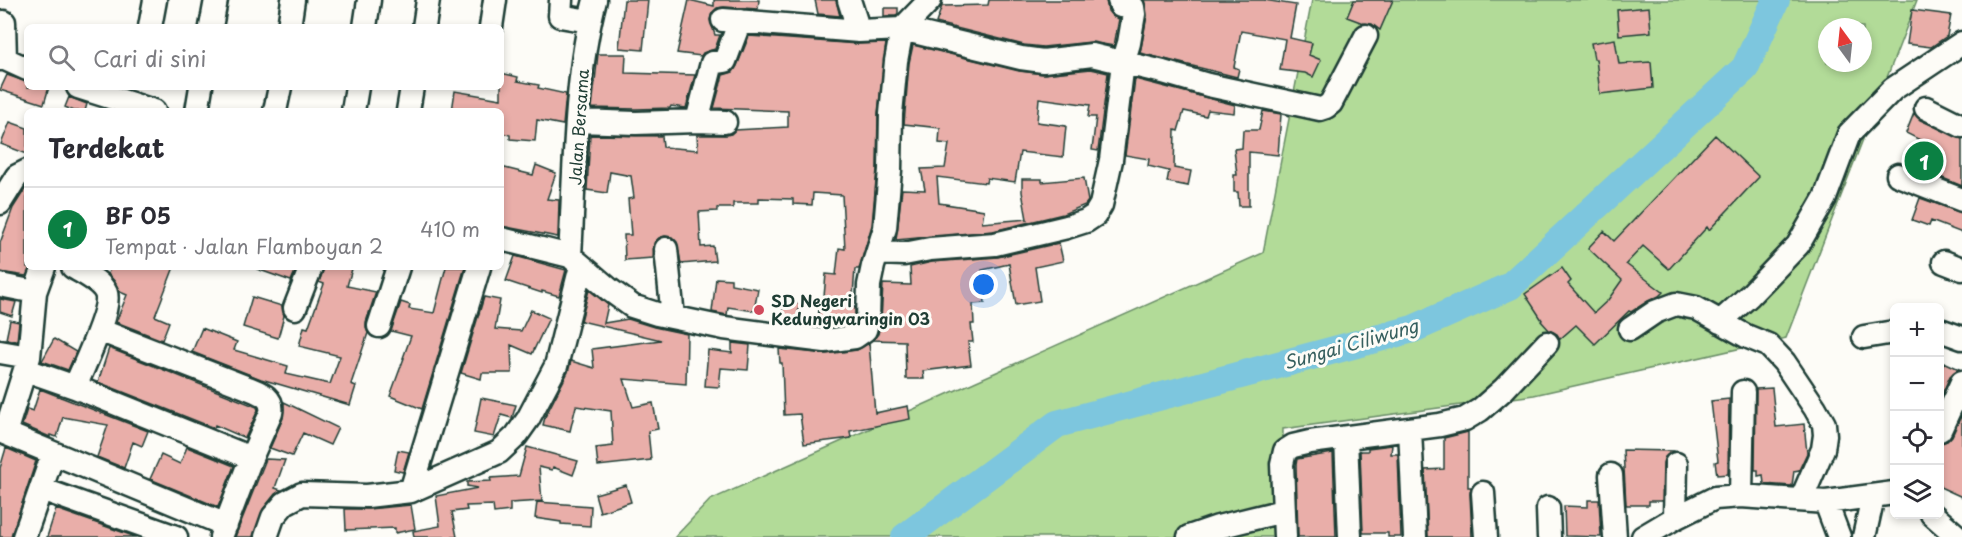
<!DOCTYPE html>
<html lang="id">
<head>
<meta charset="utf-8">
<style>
  body { margin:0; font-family:"Playpen Sans",sans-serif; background:#f2f2f3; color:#2b2b33 }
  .controls { position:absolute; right:18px; bottom:18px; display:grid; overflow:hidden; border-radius:9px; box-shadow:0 3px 9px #0003 }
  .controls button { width:54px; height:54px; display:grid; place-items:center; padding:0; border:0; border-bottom:2px solid #e1e1e2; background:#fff; color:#2b2b33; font:30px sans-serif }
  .compass { position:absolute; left:1818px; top:18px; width:54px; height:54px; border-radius:50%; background:#fff; box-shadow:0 3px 9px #0003; rotate:345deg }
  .you { position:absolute; left:984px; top:285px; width:21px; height:21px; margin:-15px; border:4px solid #fff; border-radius:50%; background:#1a73e8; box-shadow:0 0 0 9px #1a73e833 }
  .badge { display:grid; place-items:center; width:39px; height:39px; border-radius:50%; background:#0b8043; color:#fff; font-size:20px; font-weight:700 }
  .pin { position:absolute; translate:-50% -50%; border:3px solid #fff; box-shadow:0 2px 6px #0006 }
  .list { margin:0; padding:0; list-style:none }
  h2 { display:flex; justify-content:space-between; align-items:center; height:78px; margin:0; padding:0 24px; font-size:26px }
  h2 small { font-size:20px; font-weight:400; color:#7c7c81 }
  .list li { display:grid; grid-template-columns:39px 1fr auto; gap:18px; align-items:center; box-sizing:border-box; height:84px; padding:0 24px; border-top:2px solid #e1e1e2 }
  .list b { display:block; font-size:22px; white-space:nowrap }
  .list p { margin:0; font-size:20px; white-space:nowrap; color:#7c7c81 }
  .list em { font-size:20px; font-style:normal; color:#7c7c81 }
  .icon { flex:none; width:33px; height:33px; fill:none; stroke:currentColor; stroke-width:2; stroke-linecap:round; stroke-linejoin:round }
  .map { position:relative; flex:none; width:1962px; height:537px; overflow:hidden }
  .search { position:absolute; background:#fff; box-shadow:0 3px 9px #0003; left:24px; top:24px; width:480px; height:66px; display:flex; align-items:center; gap:15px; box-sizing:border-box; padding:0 21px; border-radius:9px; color:#7c7c81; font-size:22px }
  .panel { position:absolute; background:#fff; box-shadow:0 3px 9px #0003; left:24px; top:108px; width:480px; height:162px; border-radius:9px }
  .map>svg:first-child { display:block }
</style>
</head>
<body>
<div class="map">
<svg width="1962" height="537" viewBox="0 0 1962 537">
  <rect width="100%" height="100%" fill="#fdfcf7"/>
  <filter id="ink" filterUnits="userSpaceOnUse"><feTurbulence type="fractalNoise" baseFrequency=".0167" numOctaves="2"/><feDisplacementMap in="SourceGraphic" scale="12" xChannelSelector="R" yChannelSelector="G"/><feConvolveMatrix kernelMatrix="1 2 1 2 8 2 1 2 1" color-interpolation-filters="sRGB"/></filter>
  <g filter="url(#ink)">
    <path fill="#b2db98" stroke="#688c66" stroke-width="1.5" fill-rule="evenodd" d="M1312,0h605l-131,338 -252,57 -251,34 -1,108h-607l35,-37 553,-247zM1827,27h36v36h-36z"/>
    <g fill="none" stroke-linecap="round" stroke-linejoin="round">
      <path stroke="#7dc6de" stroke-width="28" d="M905,537l152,-113 356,-95 97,-43 235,-218 31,-68"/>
    </g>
    <path fill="#e9aea9" stroke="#1f3d34" stroke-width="1.5" d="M624,0h24l-5,50 -24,-2z
      M689,0l25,6v-6h45l-1,9 -34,-2 -7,1 -5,5 -2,7 5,15h5l-5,14 -12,4 -2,3 -24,-3z
      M815,0h21l4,16 -22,-2z
      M989,0h117l2,11 4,5 7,3 -5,27 -23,-4 -48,5 -19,-2 -88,-22 6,-17 46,-1z
      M1144,0h120l32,5 -6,33 22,5 -3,12 12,5 -8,17 -8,-4 -25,-3 5,-31 -44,-8 -7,36 5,2 -2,8 -97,-24 7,-37z
      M1354,0h39l-13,30 -8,-6 -9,-1 -16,-6z
      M1649,7l2,25 -32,3 -2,-25z
      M884,8h14v5l-2,3h-12z
      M1912,10l39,5 -4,21 -16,11 -24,-3z
      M749,36l109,8 28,-1 -8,70 -1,56 -5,56 -13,44h-4l-3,38h3v10l-2,5 -3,2 -32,3 1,-20 4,1 3,-34 10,1 3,-27 6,1 -3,-54 -29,-2 -1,12 -19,-1v-5l-34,-1v5h-26v5h-16v3l-18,1 2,35 12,-1 2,15 -34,3 -4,-22 -5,-5 -7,-1 -6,2 -5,5 -1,15 -28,2 -1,-25h7l-3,-36 6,-1 -3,-22 -21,-4 -3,21 -20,-3 3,-55 72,1 1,11 35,3 -1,-15h28l6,-1 4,-4 53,-3v-16l-74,-3 9,-33 10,-3 4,-6z
      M1615,39l4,25 32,-2 2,26 -53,6 -4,-35h-2l-3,-16z
      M913,45l106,26 25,3 47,-5 17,4 -10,78 -6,-1 4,-33h-8l2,-12 -51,-7 -2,24 29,4 -3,31 -43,-5 -5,30 -28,-4 -1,5 -49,-6 2,26 45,7 -2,13 45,-4 -5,-27v-13h20v3l42,-4 4,23 -3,4 -22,9 -70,17 -97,9 6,-51 23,1 -4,-21 24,-1 4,-24 -10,-1 1,-15 -36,-4 5,-61z
      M598,54h28l-1,19 70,2 -9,33 -15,-2 -1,2 -34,1 -44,-1z
      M501,73l17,4 -1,4 22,4 -1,3 28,6 -3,31 -26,-5 -2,21 -25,-2v-4l-9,-2v-22h-49l3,-20 46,8z
      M7,75l20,7v5h22l-5,17 -44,-14z
      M1135,79l100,26 -1,8 -26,-3 -2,6 -22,-5 -6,20 -3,-1 -1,38 17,3 -3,15 -21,-4 2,-11 -21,-5 1,-7 -24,-4z
      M69,97l18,7 -2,7h-11l-9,-4z
      M1263,111l18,3 -3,41 -29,-3v54h-10l-1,-14h-4v-17h3l-3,-26 8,-1 1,-18h16z
      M1914,113l6,7 42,19v47l-46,-19 10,-24 -20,-10z
      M10,122l17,6v26l-26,-10z
      M1715,135l44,42 -50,53 -2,-3 -38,42 -26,-23 -17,18 37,28 -4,4 -11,5 -17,11 -2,-1 -34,33 -19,-19 -16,14 -3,-5 -8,-4 -8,-9 1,-1 -17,-26 37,-26 9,13 -3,3 26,29 14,-13 14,-20 -34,-32 16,-17 10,10z
      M536,165l20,8 -9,26 12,1 -1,37 -57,-11v-59l32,8z
      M27,186v81h3l-4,9 -26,-4v-29l13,-35z
      M1920,198l42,15v20l-31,-12 -2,5 -17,-6z
      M1059,243l4,18 -28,6 5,34 -24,4 -7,-41 -27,6 3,33 -12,1 1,20h-3l2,18h-5l3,23 -48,6 1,8h-18l-1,-38 -32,-1 5,-6 3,-12 2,-38 28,1 -1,-18 22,-5 66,-5z
      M515,256l51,14 -7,26 -17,-5v2l-36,-12z
      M110,267h64l-19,49 14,6 -7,18 -46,-18 11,-27 -7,-3 -5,-10 -7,-8z
      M258,267h39l-6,14 -34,-12z
      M324,267h21l7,2 -5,17 29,6 -10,30v6l2,5 -17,51 5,2 -6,19 -89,-26 -69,-27 10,-24 35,14 -3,8 54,16 -2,8 44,10 10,-28 -41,-10 5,-19 4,1 16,-44 -5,-2z
      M446,267h19l-43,142 -32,-13 14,-38h-1l8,-22 -20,-5 10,-29 9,3 -1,4 25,4z
      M716,278l15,1v5l27,5 -4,22 -26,-4 -1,8 -15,-3z
      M589,290l19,15 -4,18 24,-4 26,8 33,7 -1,50 -62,-5 9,28 20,-4 5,26 -10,2 3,29 -53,6 -2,-18 17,-2 -2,-35 -35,-5 -6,25 -27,-6 2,-8 23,-45 3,-11 23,7 -2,-19 69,-9 -80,-19z
      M252,297l30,9 2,10 -6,22 -35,-11z
      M484,297l16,3 -5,29 26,2 10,-21 18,8 -17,36 -21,-9 1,28h-30l-1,6 -20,-6z
      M0,299l16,3 -4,14 -12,-4z
      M784,301l16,3 -4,20 -16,-2z
      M10,320l9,2 -2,19 -11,-2z
      M54,339l22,13 -8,18 -26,-9z
      M732,343l18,2 -2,25 -27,-2 -2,19 -14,-1 3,-36 24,3z
      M869,343l6,70 33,-7 2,13 -60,12 1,7 -47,6 -4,-30 -16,1 -2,-52h-2l-1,-14 47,5 31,-4z
      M109,348l148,59 1,3 -13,28 -30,-13 -1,3 -116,-46z
      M1944,362l15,7 -9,7 -10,23v-27z
      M1772,388l4,39 28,-3 3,29 -8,17 -5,1 -2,15 -28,-2 -1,-9 -5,1v-6h-3l1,-81z
      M40,389l108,42 -6,15 -9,-4 -9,26 -27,-11 11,-32 -45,-8 -6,20 -7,-2v2l-28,-12 5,-16 6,2z
      M481,398l35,7 -4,13 -11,-3 -7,22 -20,-4z
      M1729,399l-1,75 -11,1 -2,-13 3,-1 -7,-60z
      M284,402l54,26 -8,17 -27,-12 -11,23 -22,-8 13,-30z
      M1962,414v83l-22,-10v-44l7,-2 5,-5z
      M1468,432v55h3l-1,7 2,43h-44l-3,-67 19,-1v-31z
      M1392,445l-1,9h7l3,83h-13v-4h-25l-3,-82h8v-3z
      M187,447l47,19 -16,41 -68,-28 11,-24 19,9z
      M527,447l51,14 -5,14 -20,-8 -1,3 -13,-3 3,34 -32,2v8l-16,2 -1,-8 -27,1 1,4 -15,2 5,25h-43l-1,-6 27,-5 -4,-30 42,-8 -11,-2v-4l24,-1 -1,-3 29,-2z
      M6,448l30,13 -25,76h-11v-69z
      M398,450l11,2 -6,20 -9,-2z
      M1623,450l50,1 -8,6 -2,6 -1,38h-13v4h-23z
      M1333,453l3,84h-38l-2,-72 1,-6z
      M266,459l19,1 -10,28 6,2 -6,4 -12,15 -10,28h-18z
      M626,485l5,17 -31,10 -5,-18z
      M1588,500h11l2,37 -36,-1 -1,-30 24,1z
      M537,502l54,4 -1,20 -29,-2v-2l-26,-4z
      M411,505l4,24 -20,4v-5l-49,2 -1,-21h23z
      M56,509l80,28h-89z"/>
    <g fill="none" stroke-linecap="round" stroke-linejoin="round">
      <defs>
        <path id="minor" d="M561,0l-1,16 29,5
          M849,0l10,31
          M723,20l136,11 43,-2 119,29 22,3 49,-6 71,17 45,13 112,24 6,-2 5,-4 35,-67
          M4,22l1,37
          M150,27l5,-27
          M211,27l5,-27
          M289,27l4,-27
          M365,27l4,-27
          M424,27l4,-27
          M491,27l4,-27
          M0,59h5l22,10
          M78,87l76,24
          M1926,108l36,18
          M197,111l4,-24
          M275,111l5,-24
          M353,111l4,-24
          M408,111l4,-24
          M578,121l58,2 61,-2 28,1
          M697,121l15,-58 13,-2 15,-40
          M1898,175l64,25
          M0,203l17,-27 10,-5
          M501,239l69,17 40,34 22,16 25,8 67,14 77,10 24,3 30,-4 10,-7 3,-11 1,-34 4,-19 12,-38 5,-58 1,-56 5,-53 6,-32 28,-29
          M666,249l7,68
          M878,253l26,1 26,-5 65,-5 72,-17 19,-6 9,-6 6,-10 10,-45 12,-97 6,-20 5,-29 -1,-7 -12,-1 -2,-6
          M570,256c5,-83 4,-176 25,-256
          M1944,262l18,7
          M73,267c11,7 28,14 33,26 6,16 -24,76 -31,94
          M0,285l35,7
          M295,308l16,-41
          M1720,322l30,-27 48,-50 27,-47 24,-64 44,-45 69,-46
          M379,326l19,-59
          M1630,329l25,-17 21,-8 20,4 50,28 22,9 16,17 31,46 9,16 1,11 -2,14 -22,51
          M99,330l149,58c12,5 26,9 23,25l-20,45 -30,79
          M1940,330l22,8
          M1864,337l30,-5
          M0,352l29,5
          M26,370l49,17 176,71
          M1410,429l5,108
          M1940,430l22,-48
          M0,431l226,94
          M5,433l24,-76 6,-65 9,-25
          M1346,438l4,99
          M1611,475l4,62
          M41,489l135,48
          M411,491l68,-224
          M1483,493l3,44
          M1741,496l2,-104
          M1548,508l1,29
          M1828,508l11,29
          M1932,514l26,23
          M1675,518l1,-54
          M24,537l29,-83
          M266,537l7,-20 12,-14 17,-9 65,2 44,-5 88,-39 17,-16 12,-17 28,-53 25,-100
          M1189,537l29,-10 65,-16
          M1285,537l-3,-73 3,-13 8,-5 17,-4 130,-17 25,-6 15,-9 24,-21 43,-46
          M1643,537l32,-19 40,-20 26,-2 85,6 68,-9
          M1864,537l8,-36"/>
      </defs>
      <use href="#minor" stroke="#1f3d34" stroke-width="27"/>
      <use href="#minor" stroke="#fdfcf7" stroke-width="22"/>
    </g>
  </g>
  <circle fill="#d1495b" stroke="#fdfcf7" stroke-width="2" cx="759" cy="310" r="6"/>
  <g text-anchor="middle" stroke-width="6" stroke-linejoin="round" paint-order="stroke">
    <g font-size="16" fill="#1f3d34" stroke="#fdfcf7">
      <text transform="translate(579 127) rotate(-86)" y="6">Jalan Bersama</text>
    </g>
    <g font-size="16" font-weight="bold" fill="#1f3d34" stroke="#fdfcf7" text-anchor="start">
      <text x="771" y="307">SD Negeri<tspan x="771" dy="18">Kedungwaringin 03</tspan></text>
    </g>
    <g font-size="18" font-style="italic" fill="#365f5e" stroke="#fdfcf7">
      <text transform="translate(1351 345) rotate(-16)" y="6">Sungai Ciliwung</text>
    </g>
  </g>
</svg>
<div class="controls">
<button>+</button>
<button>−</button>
<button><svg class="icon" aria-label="locate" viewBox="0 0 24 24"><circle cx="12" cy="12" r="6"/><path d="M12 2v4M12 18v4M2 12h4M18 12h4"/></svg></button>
<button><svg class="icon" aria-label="layers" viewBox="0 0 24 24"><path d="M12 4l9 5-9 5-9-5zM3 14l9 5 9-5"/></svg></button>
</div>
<svg class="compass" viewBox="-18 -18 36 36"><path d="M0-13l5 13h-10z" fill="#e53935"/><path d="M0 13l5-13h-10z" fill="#7c7c81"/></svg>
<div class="you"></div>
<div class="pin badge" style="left:1924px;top:161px">1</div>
<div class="search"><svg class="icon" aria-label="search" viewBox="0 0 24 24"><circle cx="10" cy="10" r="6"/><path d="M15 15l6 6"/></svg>Cari di sini</div>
<section class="panel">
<h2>Terdekat<small></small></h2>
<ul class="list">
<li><span class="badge">1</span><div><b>BF 05</b><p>Tempat · Jalan Flamboyan 2</p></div><em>410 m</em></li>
</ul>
</section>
</div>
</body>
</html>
